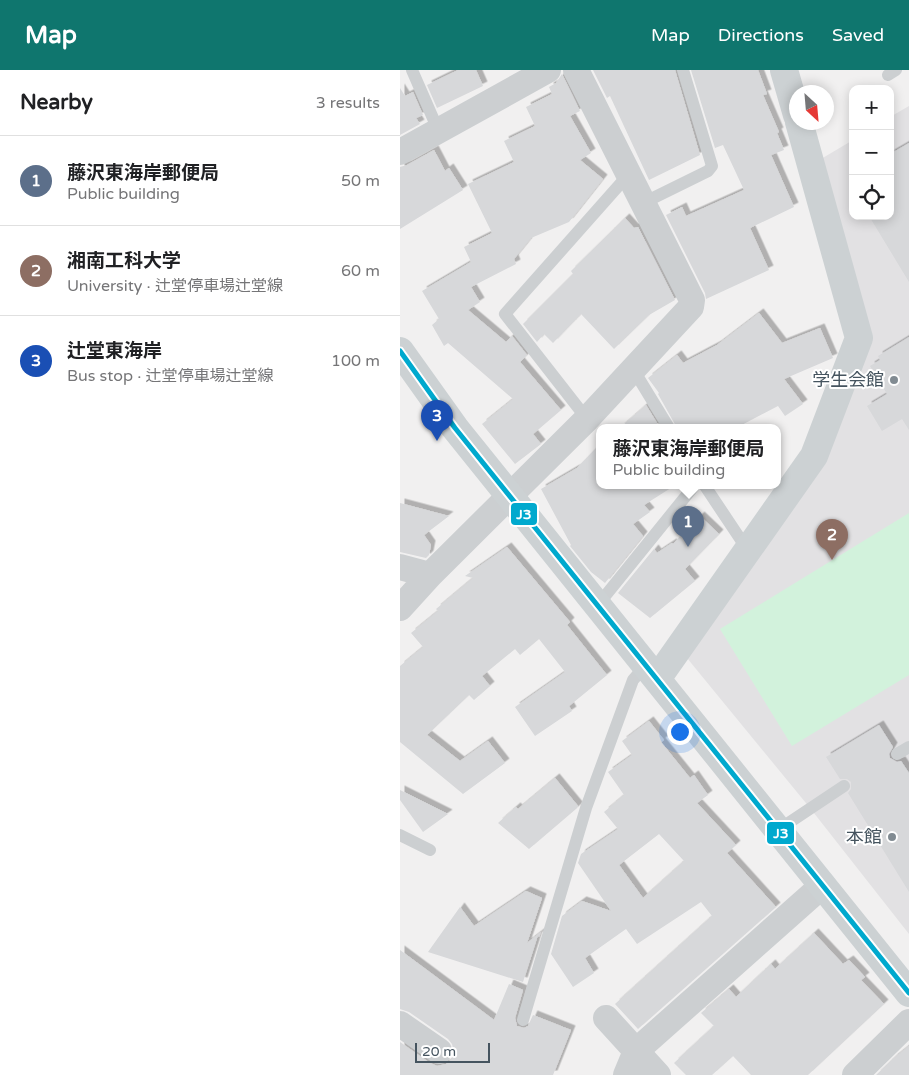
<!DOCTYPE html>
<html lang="en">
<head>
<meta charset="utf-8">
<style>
  body { margin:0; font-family:"Varela Round","Noto Sans JP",sans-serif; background:#f2f2f2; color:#202124 }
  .controls { position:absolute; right:15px; top:15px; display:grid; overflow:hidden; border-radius:10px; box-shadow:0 2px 12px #0003 }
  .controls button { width:45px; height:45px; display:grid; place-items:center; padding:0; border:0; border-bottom:1px solid #e0e0e0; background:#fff; color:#202124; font:25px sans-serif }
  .compass { position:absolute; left:389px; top:15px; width:45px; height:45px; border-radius:50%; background:#fff; box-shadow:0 2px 12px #0003; rotate:154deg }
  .scale { position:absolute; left:15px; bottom:12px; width:75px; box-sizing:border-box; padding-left:5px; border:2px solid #45545f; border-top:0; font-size:14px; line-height:18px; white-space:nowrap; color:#45545f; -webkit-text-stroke:4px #fff; paint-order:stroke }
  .you { position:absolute; left:279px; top:661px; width:18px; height:18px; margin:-12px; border:4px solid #fff; border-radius:50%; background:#1a73e8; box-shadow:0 0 0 8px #1a73e833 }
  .badge { display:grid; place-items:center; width:32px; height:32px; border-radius:50%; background:#0f766e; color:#fff; font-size:16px; font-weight:700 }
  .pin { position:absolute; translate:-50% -41px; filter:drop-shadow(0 1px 2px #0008) }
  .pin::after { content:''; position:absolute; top:26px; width:18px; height:15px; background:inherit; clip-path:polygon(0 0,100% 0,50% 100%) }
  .popup { position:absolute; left:196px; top:354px; width:185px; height:65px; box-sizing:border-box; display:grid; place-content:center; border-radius:10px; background:#fff; filter:drop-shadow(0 1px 4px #0005); font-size:16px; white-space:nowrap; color:#757577 }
  .popup b { font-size:19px; color:#202124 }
  .popup::after { content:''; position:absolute; left:50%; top:100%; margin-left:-10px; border:10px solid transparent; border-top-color:#fff }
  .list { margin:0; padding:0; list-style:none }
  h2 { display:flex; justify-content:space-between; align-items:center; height:65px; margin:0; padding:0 20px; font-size:21px }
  h2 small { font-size:16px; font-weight:400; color:#757577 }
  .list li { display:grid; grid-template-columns:32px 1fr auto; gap:15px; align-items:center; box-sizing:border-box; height:90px; padding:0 20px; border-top:1px solid #e0e0e0 }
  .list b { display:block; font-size:19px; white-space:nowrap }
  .list p { margin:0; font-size:16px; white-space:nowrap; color:#757577 }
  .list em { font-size:16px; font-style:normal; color:#757577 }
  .icon { flex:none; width:28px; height:28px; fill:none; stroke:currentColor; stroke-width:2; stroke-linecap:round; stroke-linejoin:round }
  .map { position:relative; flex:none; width:509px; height:1005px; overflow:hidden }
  header { display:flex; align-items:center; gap:30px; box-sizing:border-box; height:70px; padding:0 25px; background:#0f766e; color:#fff }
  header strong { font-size:24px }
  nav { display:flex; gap:28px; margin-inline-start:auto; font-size:18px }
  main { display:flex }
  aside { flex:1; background:#fff }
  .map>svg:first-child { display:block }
</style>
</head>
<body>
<header>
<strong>Map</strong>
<nav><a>Map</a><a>Directions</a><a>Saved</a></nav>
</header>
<main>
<aside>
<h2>Nearby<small>3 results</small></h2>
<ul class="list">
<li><span class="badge" style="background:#5c6f8a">1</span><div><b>藤沢東海岸郵便局</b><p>Public building</p></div><em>50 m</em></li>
<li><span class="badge" style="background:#8d6e63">2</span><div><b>湘南工科大学</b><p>University · 辻堂停車場辻堂線</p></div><em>60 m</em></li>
<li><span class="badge" style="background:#1a4fb4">3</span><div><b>辻堂東海岸</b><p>Bus stop · 辻堂停車場辻堂線</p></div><em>100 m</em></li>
</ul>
</aside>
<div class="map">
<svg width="509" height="1005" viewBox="0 0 509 1005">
  <defs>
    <filter id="shadow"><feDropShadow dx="4.5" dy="-4.5" stdDeviation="0" flood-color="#0004"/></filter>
  </defs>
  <rect width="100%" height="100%" fill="#f1f0f0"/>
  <path fill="#e2e1e3" d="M509,36v828l-99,-126 -123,-150 137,-196 48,-122 -51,-181 32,-19v76h37v-99z"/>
  <path fill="#d2f2dc" d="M509,443v162l-117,71 -72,-117z"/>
  <path fill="#d7d8da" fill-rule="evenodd" filter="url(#shadow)" d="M58,0h18l7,16 -46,22 -10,-23z
    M193,0h82l25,85 -51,25 -39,-84 -3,2z
    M291,0h67l9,24 -4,1 16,37 -2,1 7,17 -13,5 23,52 -44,21 19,42 -63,29 -1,-6 -39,-78 16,-8 4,9 58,-26 -21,-45 -8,3z
    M162,4l18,37 -10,5 21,37 -11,7 23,19 -34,43 -38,16 -17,21 2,5 -45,23 9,15 -12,8 38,32 6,-6 15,19 -7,7 41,48 -28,24 8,10 -26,20 -33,-40 31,-25 -65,-56 -4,3 -12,-21 7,-6 -17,-28 49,-29 -7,-15 28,-14 -24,-49 46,-22 -10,-21 31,-15 -9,-19 26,-13 -3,-7 7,-4z
    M0,18l5,8 8,-4 10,23 -7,3 4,6 -20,11z
    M509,73v139l-40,-66h21v-62z
    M34,80l11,21 4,-3 14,22 -63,39v-62l7,-2z
    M225,148l9,10 4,-1 37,73 -26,15 -35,34 -33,-35 -28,29 -9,-9 -7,8 -14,-18 50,-50 -2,-3z
    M359,243l23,30 38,-15 13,30 -49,21 19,25 -18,12 -7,-10 -42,22h-59l-19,-34 1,-1 -11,-15 29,-23 6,8 34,-18z
    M509,267v93l-7,-11 -20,12 -15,-25 20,-12 -17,-28 10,-6 -2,-4z
    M246,335l14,23h-40z
    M199,375v41h75l-30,19 6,7 -17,12 10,12 -38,47 -14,-11 -21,-26 1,-1 -30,-56 36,-21z
    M0,433l49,13 -25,19 7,10 -2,10 -3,3 -26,-6z
    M300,446l19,18 -34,35 10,12 -45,37 -32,-25 36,-44 3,4 15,-10 1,1z
    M107,477l63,75 -3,3 40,50 -38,31 3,5 -37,25 -20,-29 50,-35 -26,-33 -19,16 -5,-6 -33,27 8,10 -16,14 -5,-5 -42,40 33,26 28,-20 17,22 -42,31 -63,-52v-76l23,-19 -12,-14 27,-22 -2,-2 37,-31 -8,-2z
    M249,651l15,19 -3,2 29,36 4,-3 14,20 -11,8 39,42 -9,8 49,54 -138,122 -23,-25 97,-88 -11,-14 -64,42 -11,-15 -41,29 9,15 -21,14 -22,-33 11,-38 20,-15 29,10 -33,-48 3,-9 37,-25 -14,-17 20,-17 -16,-23 24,-17 -10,-14zM259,764l25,27 -41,37 -24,-33z
    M479,655l14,22 -4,7 1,4 7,4 4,-1 8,12v119l-61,-99 3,-4v-7l-4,-3h-7l-14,-22z
    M155,708l23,28 -1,2 -48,41 -31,-26 18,-16 2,2z
    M0,720l48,24 -25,18 -23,-32z
    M126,821l16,7 -15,45 14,-11 -2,5 -1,-2 -15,47 -95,-30 32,-45 14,19z
    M414,863l29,31 6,-4 16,17 -4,3 23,24 -76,71h-57l-18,-19 -21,19h-26l-12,-12 40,-37 -13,-13 28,-24 7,8 35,-33 4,5z
    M0,880l94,70 15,-36 14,6 -8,28 2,8 7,2 4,-2 5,-11 38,15 -18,45h-153v-33l30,21 7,3 9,-2 6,-5 2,-7 -2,-8 -4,-5 -39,-27 -9,-3z
    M509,976v29h-33l18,-17z"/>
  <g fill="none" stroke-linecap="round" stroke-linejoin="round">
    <path stroke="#cccfd1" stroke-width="12" d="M12,0l27,62
      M488,5l8,-5
      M243,133l65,-32 4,-5 -29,-96
      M233,299l36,59
      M187,349l-82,-105 124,-140
      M305,416l42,63
      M197,536l97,-120
      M497,684l12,-7
      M378,760l66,-44
      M0,765l30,15
      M123,950l63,-212 47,-128 13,-15"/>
    <path stroke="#cccfd1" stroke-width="26" d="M0,82l148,-82
      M0,497l30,8
      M0,538l30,-33 157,-156 104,-112 1,-7 -116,-230
      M206,948l52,57
      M0,954l39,27
      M226,1005l10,-24 187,-166
      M455,1005l54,-53"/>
    <path stroke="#ccd1d3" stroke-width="28" d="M384,0l13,45
      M0,281l55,77 454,565
      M257,609l157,-223 45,-118 -60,-216"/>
    <defs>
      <path id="bus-1" d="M0,281l55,77 454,565"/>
    </defs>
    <use href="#bus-1" stroke="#fff" stroke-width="9"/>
    <use href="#bus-1" stroke="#00a9ce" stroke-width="5"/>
  </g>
  <g fill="#818b92" stroke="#fff" stroke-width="2">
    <circle cx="494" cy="310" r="5"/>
    <circle cx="492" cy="767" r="5"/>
  </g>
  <g text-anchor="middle" stroke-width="4" stroke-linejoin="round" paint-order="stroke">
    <g font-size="18" fill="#45545f" stroke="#fff" text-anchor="end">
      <text x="484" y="316">学生会館</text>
      <text x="482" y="773">本館</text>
    </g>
  </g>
  <g stroke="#fff" stroke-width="2">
    <rect x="110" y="432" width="28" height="24" rx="5" fill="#00a9ce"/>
    <rect x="366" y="751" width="29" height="24" rx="5" fill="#00a9ce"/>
  </g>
  <g font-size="14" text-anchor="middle" font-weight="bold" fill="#fff">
    <text x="124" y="449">J3</text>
    <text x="381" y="768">J3</text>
  </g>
</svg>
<div class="controls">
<button>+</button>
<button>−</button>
<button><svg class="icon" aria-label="locate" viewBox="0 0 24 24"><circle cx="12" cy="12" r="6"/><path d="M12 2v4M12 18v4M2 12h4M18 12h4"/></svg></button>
</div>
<svg class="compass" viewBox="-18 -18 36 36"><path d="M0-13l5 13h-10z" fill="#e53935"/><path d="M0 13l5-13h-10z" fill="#757577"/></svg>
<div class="scale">20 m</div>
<div class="you"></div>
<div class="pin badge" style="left:288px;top:477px;background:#5c6f8a">1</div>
<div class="popup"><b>藤沢東海岸郵便局</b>Public building</div>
<div class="pin badge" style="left:432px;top:490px;background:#8d6e63">2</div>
<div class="pin badge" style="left:37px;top:371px;background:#1a4fb4">3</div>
</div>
</main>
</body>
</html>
